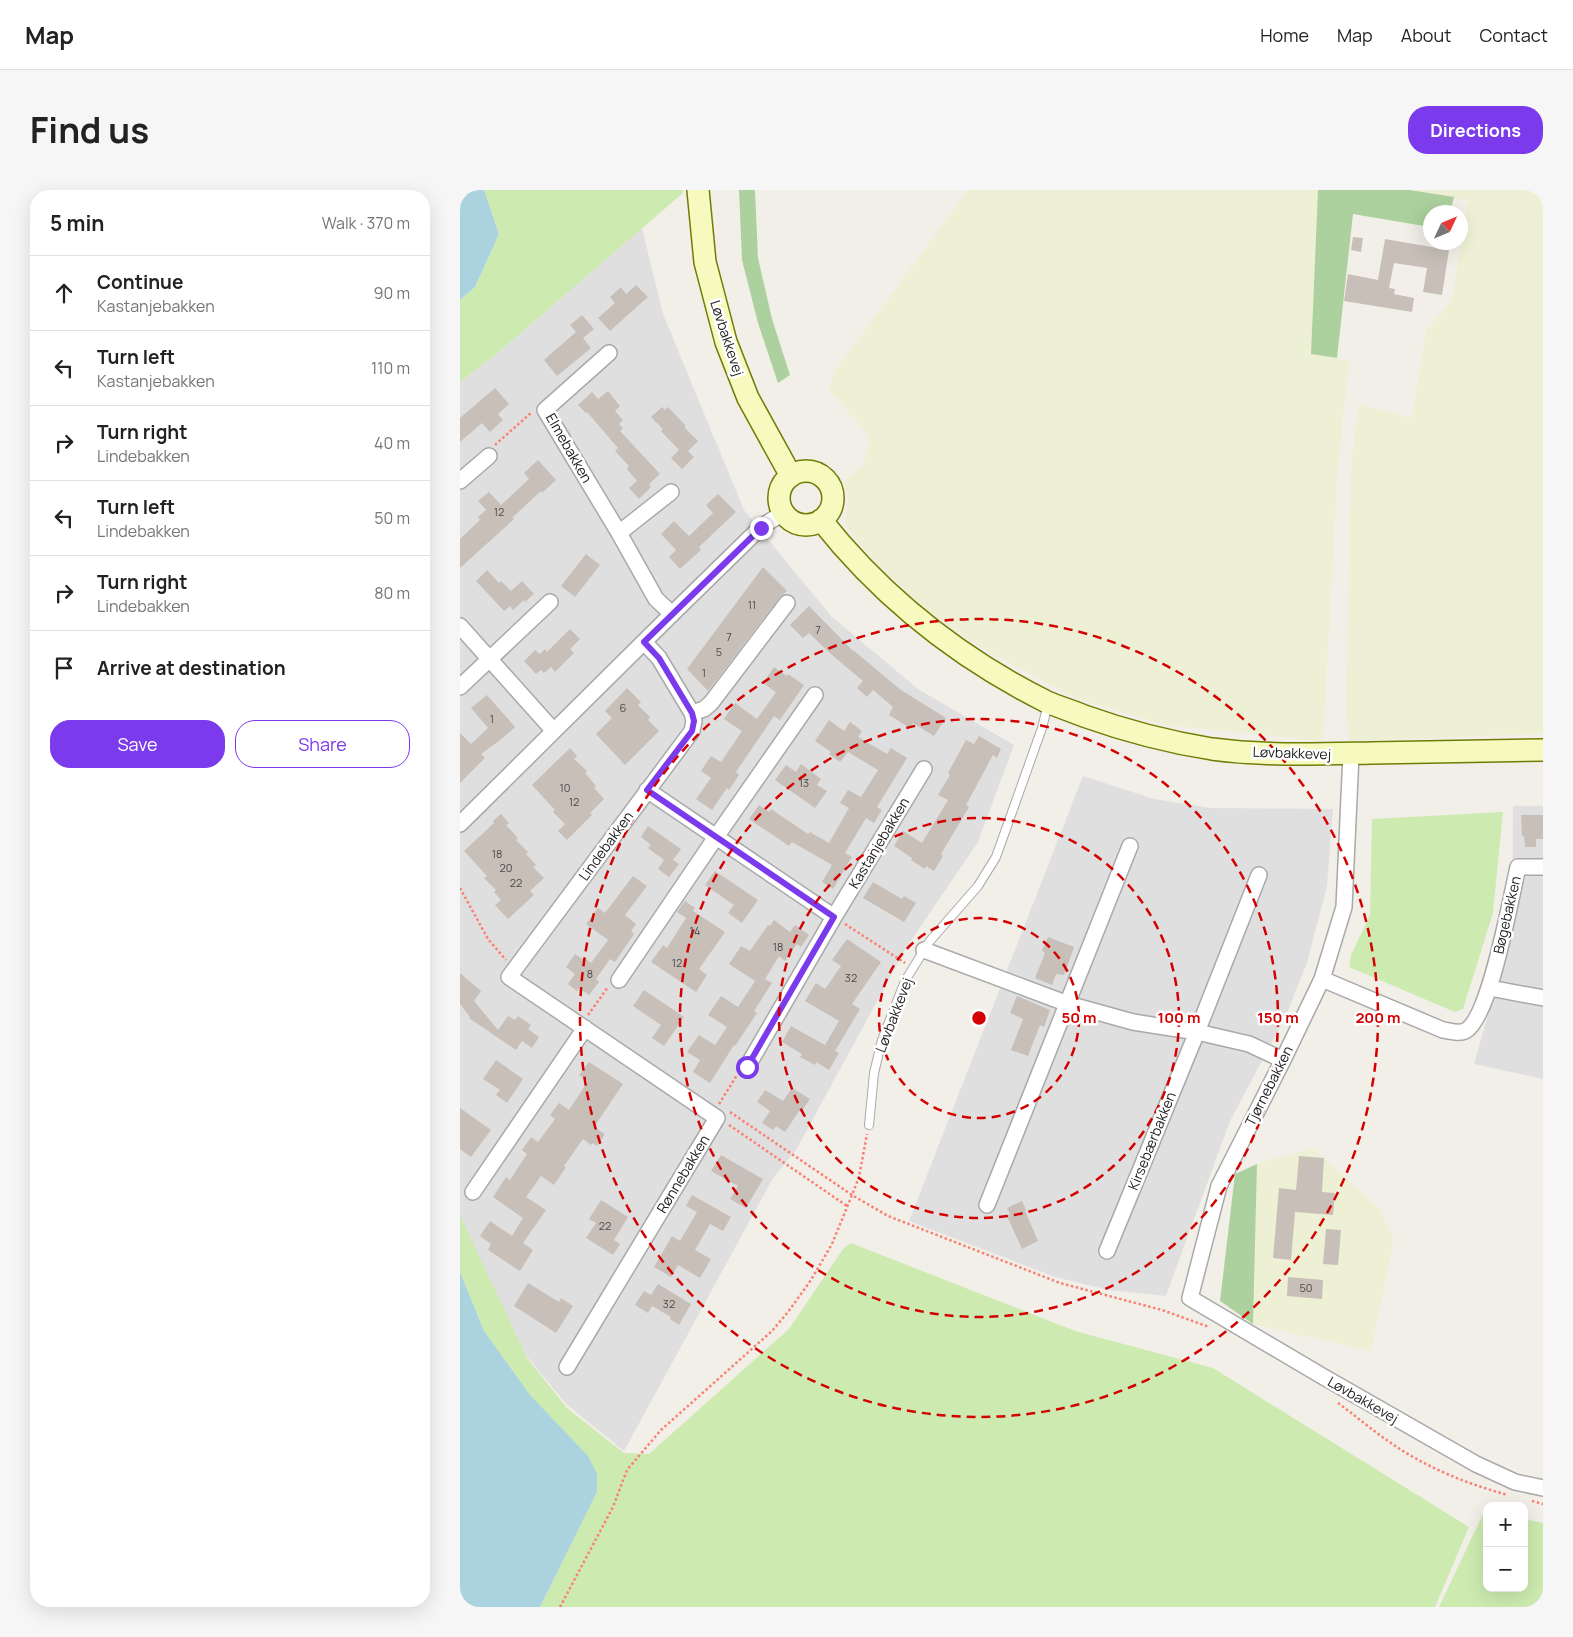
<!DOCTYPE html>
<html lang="en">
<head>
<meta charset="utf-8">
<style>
  body { margin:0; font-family:Manrope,sans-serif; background:#f6f6f6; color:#222 }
  .controls { position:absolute; right:15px; bottom:15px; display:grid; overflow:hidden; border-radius:10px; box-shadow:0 5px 20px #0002 }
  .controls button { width:45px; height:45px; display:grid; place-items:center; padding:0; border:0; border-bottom:1px solid #e0e0e0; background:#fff; color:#222; font:25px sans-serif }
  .compass { position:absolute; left:963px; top:15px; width:45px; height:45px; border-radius:50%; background:#fff; box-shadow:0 5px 20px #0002; rotate:46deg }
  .stop { position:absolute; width:15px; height:15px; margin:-11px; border:4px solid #7c3aed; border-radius:50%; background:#fff }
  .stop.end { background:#7c3aed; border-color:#fff; box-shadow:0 1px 5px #0008 }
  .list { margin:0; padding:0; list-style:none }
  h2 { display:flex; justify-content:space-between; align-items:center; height:65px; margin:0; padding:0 20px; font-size:21px }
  h2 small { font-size:16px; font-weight:400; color:#767676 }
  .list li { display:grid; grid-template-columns:32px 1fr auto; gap:15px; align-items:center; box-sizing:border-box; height:75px; padding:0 20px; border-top:1px solid #e0e0e0 }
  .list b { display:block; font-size:19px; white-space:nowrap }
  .list p { margin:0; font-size:16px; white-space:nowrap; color:#767676 }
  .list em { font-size:16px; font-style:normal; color:#767676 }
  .actions { display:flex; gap:10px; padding:15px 20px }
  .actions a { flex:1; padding:11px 0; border:1px solid #7c3aed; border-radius:20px; text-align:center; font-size:18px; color:#7c3aed }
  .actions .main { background:#7c3aed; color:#fff }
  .icon { flex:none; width:28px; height:28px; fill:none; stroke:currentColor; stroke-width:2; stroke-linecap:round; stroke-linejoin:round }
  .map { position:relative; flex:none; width:1083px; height:1417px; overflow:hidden; border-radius:20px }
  header { display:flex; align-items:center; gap:30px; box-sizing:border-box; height:70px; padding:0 25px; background:#fff; border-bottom:1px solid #e0e0e0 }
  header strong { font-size:24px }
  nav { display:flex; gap:28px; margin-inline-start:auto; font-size:18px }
  .intro { display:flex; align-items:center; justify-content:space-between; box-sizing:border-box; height:120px; padding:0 30px }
  h1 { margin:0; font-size:35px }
  .button { padding:12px 22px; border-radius:20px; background:#7c3aed; color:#fff; font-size:18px; font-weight:700 }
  main { display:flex; gap:30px; padding:0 30px }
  aside { flex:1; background:#fff; border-radius:20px; box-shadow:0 5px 20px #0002 }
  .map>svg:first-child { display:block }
</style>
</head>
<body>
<header>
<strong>Map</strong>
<nav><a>Home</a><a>Map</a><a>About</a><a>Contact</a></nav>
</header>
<div class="intro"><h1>Find us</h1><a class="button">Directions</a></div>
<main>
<aside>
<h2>5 min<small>Walk · 370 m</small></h2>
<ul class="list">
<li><svg class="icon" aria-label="ahead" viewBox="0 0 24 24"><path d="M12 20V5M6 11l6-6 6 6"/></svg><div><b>Continue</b><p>Kastanjebakken</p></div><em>90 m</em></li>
<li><svg class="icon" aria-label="left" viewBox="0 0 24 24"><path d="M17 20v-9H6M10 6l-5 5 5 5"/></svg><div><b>Turn left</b><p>Kastanjebakken</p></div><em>110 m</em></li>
<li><svg class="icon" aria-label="right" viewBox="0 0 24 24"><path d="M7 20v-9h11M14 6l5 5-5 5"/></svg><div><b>Turn right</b><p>Lindebakken</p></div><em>40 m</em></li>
<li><svg class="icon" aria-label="left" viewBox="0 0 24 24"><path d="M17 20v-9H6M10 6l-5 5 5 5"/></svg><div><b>Turn left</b><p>Lindebakken</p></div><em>50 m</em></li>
<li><svg class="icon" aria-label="right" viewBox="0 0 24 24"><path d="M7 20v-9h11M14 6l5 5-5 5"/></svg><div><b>Turn right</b><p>Lindebakken</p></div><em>80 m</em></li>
<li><svg class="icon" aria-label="arrive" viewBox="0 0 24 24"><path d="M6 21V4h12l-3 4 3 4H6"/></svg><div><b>Arrive at destination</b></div></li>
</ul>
<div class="actions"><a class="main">Save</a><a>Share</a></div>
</aside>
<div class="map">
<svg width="1083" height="1417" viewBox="0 0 1083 1417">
  <rect width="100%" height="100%" fill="#f2efe9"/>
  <path fill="#e0dfdf" d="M182,38l21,86 81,196 87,106 87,73 96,56 -36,97 -72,106 -110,202 -23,28 -149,273 -58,-47 -62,-75 -44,-111v-836l33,-25z
    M623,586l71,23 57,9 122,1 -6,77 -20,77 -22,55 -55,103 -64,175 -57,-6 -54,-13 -146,-56z
    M1053,616h30v273l-69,-15 38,-134z"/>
  <path fill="#eef0d5" d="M508,0h350l-7,163 38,8 -11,106 -15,274 -158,-16 -88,-26 -99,-53 -57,-39 -47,-46 -29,-37 3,-24 -4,-18 19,-17 7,-25 -7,-11 -34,-39 4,-16z
    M950,0h133v544l-194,7 -3,-27 5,-249 8,-61 53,14 14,-88 26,-30 16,-100z
    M853,958l66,60 15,30 -23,113 -118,-27 4,-160z"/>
  <path fill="#cdebb0" d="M24,0h199v3l-190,164 -33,25v-82l15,-13 24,-53z
    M1043,622l-10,101 -30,96 -8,3 -106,-45 2,-12 19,-40 2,-96z
    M0,1025l67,143 40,50 57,45 25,1 140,-125 54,-80 8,-6 224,88 138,37 256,159 -34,80h-895l57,-115 -113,-161 -24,-59z
    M1023,1324h4v74h37v-69l19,4v84h-104z"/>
  <path fill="#add19e" d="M279,0h16l3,68 14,61 18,56 -12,8 -20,-60 -16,-63z
    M858,0h92l44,7 -4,15h-19l-1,15 -77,-13 -16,144 -26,-4z
    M797,974l-4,160 -33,-23 15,-127z"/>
  <path fill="#aad3df" d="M0,0h24l15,44 -24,53 -15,13z
    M0,1082l24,59 46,64 58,61 9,18v18l-57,115h-80z"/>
  <path fill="#c7bfb8" d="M893,47l10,1 -2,14 -10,-2z
    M925,49l64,11 -7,45 -19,-3 4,-24 -33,-5 -5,25 6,1 -1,5 20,4 -2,14 -68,-11 4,-27 30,6z
    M176,95l12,12 -38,34 -12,-13 17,-15 -5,-6 11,-10 5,7z
    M122,125l12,14 -11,9 8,10 -34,28 -13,-16 32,-28 -6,-7z
    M35,198l14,16 -11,10 5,6 -13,12 -8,-9 -22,19v-24z
    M148,201l12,15 -5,5 8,9 -4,4 4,4 -3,3 40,43 -11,10 2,3 -12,12 -10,-11 8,-7 -10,-12 2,-3 -14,-15 3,-3 -31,-36 -1,1 -8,-8 14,-13 6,7z
    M202,217l3,3 3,-3 18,19 -2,1 14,14 -10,10 6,6 -12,12 -11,-11 8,-8 -18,-19 2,-2 -12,-12z
    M78,270l18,20 -14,13 -1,-2 -29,27 2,1 -54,49v-29l20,-19 -2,-3 8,-7 -8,-9 11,-9 12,13 28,-26 -5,-6z
    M258,304l18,18 -37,35 2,3 -21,19 -11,-12 7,-7 -15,-16 13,-13 15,15 24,-23 -7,-8z
    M126,364l14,11 -25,32 -14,-11z
    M303,377l24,24 -7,6 -72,94 -21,-22z
    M27,380l12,13 2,-2 10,10 11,-10 12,13 -9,8 -1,-2 -11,10 -3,-4 -6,5 -28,-30z
    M349,416l44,45v-1l48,40 45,28 -12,18 -21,-13 -3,5 -21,-13 4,-8 -20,-17 -6,7 -10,-9 6,-7 -31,-26 -23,-22 -6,5 -13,-13z
    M110,439l10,10 -10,10 4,4 -19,19 -4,-5 -7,6 -3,-3 -5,4 -12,-13 11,-11 5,4 5,-5 2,3z
    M314,477l13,9 1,-2 16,11 -24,35 -6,-4 -38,56 3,3 -10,15 -2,-2 -15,22 -16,-11 15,-21 -10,-7 10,-15 10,6 21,-31 -18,-12 11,-16 22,16 19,-27 -13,-9z
    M167,498l14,14 -3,3 12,12 -2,3 11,11 -34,34 -29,-31 16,-16 -7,-7z
    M27,505l28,32 -16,14 -18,13 4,4 -25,25v-50l11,11 17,-16 -17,-20z
    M369,530l15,11 6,-9 12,9 -4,6 29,17 4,-6 16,10 -30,49 5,3 -8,13 -8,-5 -21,35 7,4 -19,32 -11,-7 10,-17 -40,-23 -3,4 -40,-27 10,-14 10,7 2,-3 37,25 2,-2 19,11 20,-35 -9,-5 8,-13 13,7 17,-27 -30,-18 -8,10 -11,-8 2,-2 -16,-11z
    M519,546l22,13 -4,9 -4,-3 -27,50 3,2 -28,47 2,2 -9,15 -8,-5 -1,3 -14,-9 1,-2 -18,-12 9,-15 19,12 26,-43 -10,-5 12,-20 -2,-2 18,-33 8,4z
    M110,558l7,8 -3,3 13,12 -2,2 11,13 -2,2 10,11 -14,14 2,2 -25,25 -9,-9 7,-7 -12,-12 2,-2 -23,-25z
    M341,574l20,15 -4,6 10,6 -12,17 -40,-28 11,-15 10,7z
    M41,624l8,9 -3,2 12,13 -2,2 12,12 -2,2 10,11 -3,2 11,11 -14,13 4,4 -26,24 -13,-14 6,-5 -7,-8 2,-2 -12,-12 3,-2 -23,-25 30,-28 -1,-2z
    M1061,625h22v24h-7v8h-11l-1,-11h-2z
    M188,636l33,23 -8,11 6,4 -10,13 -11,-8 6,-9 -16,-12 3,-3 -10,-8z
    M255,681l43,29 -16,23 -14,-10 6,-8 -29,-20z
    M173,686l14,10 -22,29 11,9 -5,7 3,3 -19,28 -5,-3 -14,20 3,3 -10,13 -10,-7 -2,3 -9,-7 7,-10 -9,-7 9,-13 10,7 1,-2 5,4 17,-23 -22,-16 12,-16 7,5z
    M413,692l29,17 2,-3 12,7 -12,19 -41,-24z
    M225,711l10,7 -2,3 32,21 -26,37 8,6 -11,17 -45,-30 12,-17 4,3 19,-30 -9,-6z
    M314,730l16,12 5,-7 14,10 -8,12 -4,-3 -12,17 -6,-5 -14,23 7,4 -18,28 3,2 -22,33 -1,-1 -24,38 -17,-11 7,-12 -13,-8 12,-17 16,10 12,-18 -19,-12 13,-19 17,11 17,-26 -26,-17 12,-18 9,5 18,-26 2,1z
    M588,747l26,10 -10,28 -8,-1 -4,11 -17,-7 10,-25 -3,-2z
    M387,749l34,23 -29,42 8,5 -25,42 4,2 -10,17 -13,-8 -1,3 -15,-8 2,-3 -20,-12 9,-16 34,19 14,-24 -34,-20 11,-18 9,6 16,-23 -9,-6z
    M0,783l21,18 -7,10 24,29 10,-14 7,4 3,-4 13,9 -3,4 11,8 -7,11 -10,-7 -6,9 -47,-32 1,-1 -10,-13z
    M184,800l40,27 -20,29 -12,-8 9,-13 -28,-19z
    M557,806l33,14 -6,17 -4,-2 -12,31 -17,-6 12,-31 -13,-6z
    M36,870l27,19 -16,24 -11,-8 4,-5 -17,-11z
    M129,872l34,22 -29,43 11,7 -8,12 -4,-3 -2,2 -8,-6 -19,27 2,1 -12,18 -13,-9 -15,21 20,13 -23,33 10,7 -13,21 -32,-21 3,-6 -11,-8 10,-15 22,15 11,-18 -30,-21 13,-20 4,3 17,-26 -5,-4 9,-13 7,5 17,-23 -5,-4 9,-12 10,7 19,-29 -9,-6z
    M332,898l18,11 -9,13 -2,-1 -14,21 -9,-6 -3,4 -11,-7 8,-12 -13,-9 8,-12 18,11z
    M0,918l31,22 -20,27 -11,-8z
    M261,965l42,24 -17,29 -16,-9 8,-13 -27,-15z
    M839,966l25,2 -2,34 13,1 -2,22 -38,-3 -4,48 -18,-2 6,-70 17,2z
    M232,1005l39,22 -8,14 -13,-7 -15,26 16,9 -11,19 -22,-13 -7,12 -17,-10 18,-31 8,5 17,-29 -11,-6z
    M141,1010l27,17 -14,23 6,4 -7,11 -27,-17 10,-15 -7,-4z
    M562,1011l4,9 -1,1 13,30 -16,8 -15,-33 3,-2 -3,-6z
    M866,1039l15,1 -3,35 -15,-1z
    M828,1087l35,3 -1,19 -35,-3z
    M68,1093l31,19 2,-4 12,8 -17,27 -42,-27z
    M198,1094l33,20 -12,21 -9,-6 1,-2 -19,-11 -4,7 -13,-8 9,-14 7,4z"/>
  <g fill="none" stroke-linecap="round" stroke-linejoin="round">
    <defs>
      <path id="lane" d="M409,935l5,-52 8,-33 23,-59 24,-39 49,-56 18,-29 46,-129 6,-24"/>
      <path id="street" d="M149,163l-64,57 74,123 37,66 16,15
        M0,291l29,-25
        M159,343l52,-41
        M0,436l93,104
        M0,497l90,-85
        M232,523l12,-4 7,-6 76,-100
        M891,564l-7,153 -22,72 -39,81 -64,126 -29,112 132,78 154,88 39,18 28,6
        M187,600l187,127
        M0,634l212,-210 89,-87 22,-14
        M464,760l144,54 65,18 64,10 52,12 34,16
        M862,789l121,51c7,1 16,4 22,1 25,-12 46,-135 53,-164h25
        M159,790l97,-143 99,-142
        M1030,798l53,10
        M287,877l87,-150 90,-148
        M13,1002l112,-164
        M527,1015l143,-359
        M647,1061l90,-219 62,-157
        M107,1177l150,-249 -208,-141 183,-246 2,-10 -2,-8 -33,-55 -15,-16"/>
      <path id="secondary" d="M238,0l7,72 21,80 22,56 43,78
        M319 308a27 27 0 1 1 54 0a27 27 0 1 1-54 0Z
        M361,330c61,77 138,138 226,182 12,5 25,9 37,14 42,15 84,26 128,33 52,7 106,5 159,4 57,-1 115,-2 172,-3"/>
    </defs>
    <use href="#lane" stroke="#a9a9a9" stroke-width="10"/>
    <use href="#street" stroke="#a9a9a9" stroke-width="18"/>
    <use href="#secondary" stroke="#707d05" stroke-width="24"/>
    <path stroke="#fa8072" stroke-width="2.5" stroke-dasharray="2.5 2.5" stroke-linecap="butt" d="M35,255l37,-33
      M0,698l28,51 18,21
      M385,734l60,39
      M128,825l20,-28
      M259,914l18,-29
      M270,922l122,83 36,21 172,67 102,27 47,17
      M269,935l118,81
      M878,1213c18,13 35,28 53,40 34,24 76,41 117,52
      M1072,1311l11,3
      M100,1417l53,-100 14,-37 34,-40 111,-99 16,-19 23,-32 21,-36 20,-49 7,-18 8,-43"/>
    <use href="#lane" stroke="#fff" stroke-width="8"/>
    <use href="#street" stroke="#fff" stroke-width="15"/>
    <use href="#secondary" stroke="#f7fabf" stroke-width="21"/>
  </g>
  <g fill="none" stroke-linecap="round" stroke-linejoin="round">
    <path stroke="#7c3aed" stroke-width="6" d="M287,877l87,-150 -187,-127 45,-59 2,-10 -2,-8 -33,-55 -15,-16 117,-114"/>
  </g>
  <g fill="none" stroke="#d40000" stroke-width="2.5" stroke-dasharray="9 6">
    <circle cx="519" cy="828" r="100"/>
    <circle cx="519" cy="828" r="200"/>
    <circle cx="519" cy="828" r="299"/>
    <circle cx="519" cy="828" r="399"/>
  </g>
  <g text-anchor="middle" stroke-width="5" stroke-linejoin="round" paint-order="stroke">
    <g font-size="11" fill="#4b4948">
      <text x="39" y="326">12</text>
      <text x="292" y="419">11</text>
      <text x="358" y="444">7</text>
      <text x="269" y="451">7</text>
      <text x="259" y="466">5</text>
      <text x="244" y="487">1</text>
      <text x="163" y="522">6</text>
      <text x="32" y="533">1</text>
      <text x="344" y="597">13</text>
      <text x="105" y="602">10</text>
      <text x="114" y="616">12</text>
      <text x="37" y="668">18</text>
      <text x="46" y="682">20</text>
      <text x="56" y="697">22</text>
      <text x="235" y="745">14</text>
      <text x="318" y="761">18</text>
      <text x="217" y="777">12</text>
      <text x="130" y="788">8</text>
      <text x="391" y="792">32</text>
      <text x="145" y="1040">22</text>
      <text x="846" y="1102">50</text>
      <text x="209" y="1118">32</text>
    </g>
    <g font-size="14" fill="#222" stroke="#fff">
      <text transform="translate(267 148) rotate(72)" y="5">Løvbakkevej</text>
      <text transform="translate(109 258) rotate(60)" y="5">Elmebakken</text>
      <text transform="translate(832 563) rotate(2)" y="5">Løvbakkevej</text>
      <text transform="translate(419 653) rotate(-59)" y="5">Kastanjebakken</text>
      <text transform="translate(146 656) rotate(-54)" y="5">Lindebakken</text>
      <text transform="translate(1047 725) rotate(-77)" y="5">Bøgebakken</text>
      <text transform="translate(434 825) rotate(-69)" y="5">Løvbakkevej</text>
      <text transform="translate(809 896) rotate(-63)" y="5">Tjørnebakken</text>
      <text transform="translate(692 951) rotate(-68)" y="5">Kirsebærbakken</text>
      <text transform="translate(223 984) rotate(-59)" y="5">Rønnebakken</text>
      <text transform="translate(903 1210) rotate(30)" y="5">Løvbakkevej</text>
    </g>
  </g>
  <circle cx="519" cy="828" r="8" fill="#d40000" stroke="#fff" stroke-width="2.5"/>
  <g font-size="15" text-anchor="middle" font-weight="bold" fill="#d40000" stroke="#fff" stroke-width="5" stroke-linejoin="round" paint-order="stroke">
    <text x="619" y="833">50 m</text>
    <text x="719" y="833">100 m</text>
    <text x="818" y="833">150 m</text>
    <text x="918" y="833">200 m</text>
  </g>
</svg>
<div class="controls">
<button>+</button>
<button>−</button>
</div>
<svg class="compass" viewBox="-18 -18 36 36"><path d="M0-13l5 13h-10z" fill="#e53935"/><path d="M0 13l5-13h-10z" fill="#767676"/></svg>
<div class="stop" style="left:287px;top:877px"></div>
<div class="stop end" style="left:301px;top:338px"></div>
</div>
</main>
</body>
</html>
